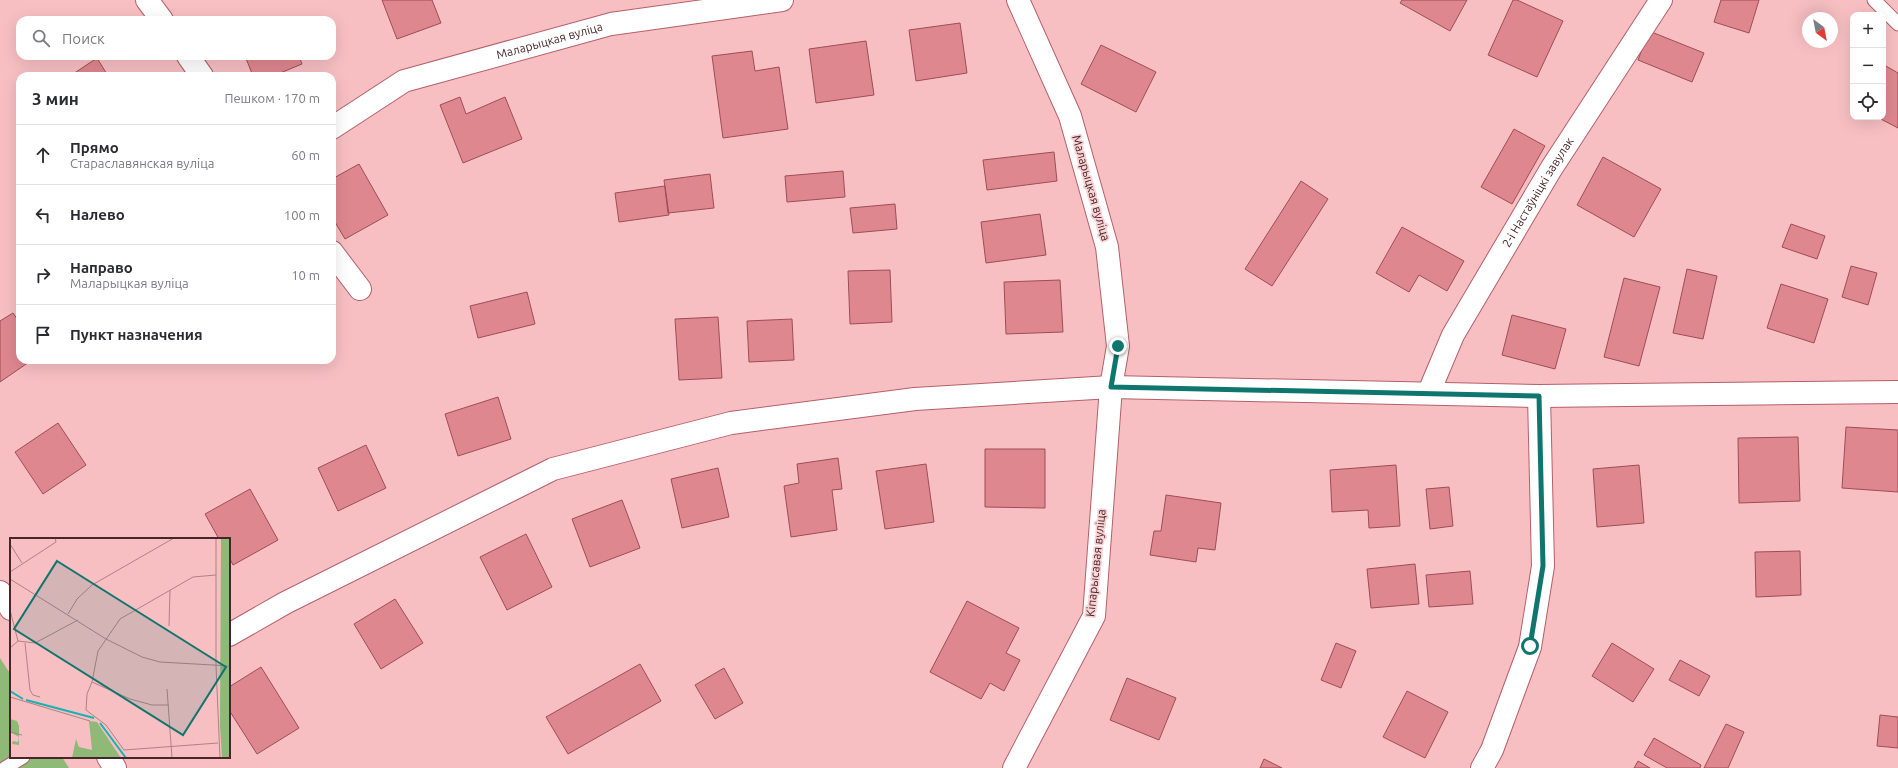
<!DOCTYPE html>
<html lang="ru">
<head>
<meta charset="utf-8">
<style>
  body { margin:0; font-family:Ubuntu,sans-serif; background:#f7f7f7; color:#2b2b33 }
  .controls { position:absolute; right:12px; top:12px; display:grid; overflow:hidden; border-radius:8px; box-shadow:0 4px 16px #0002 }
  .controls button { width:36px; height:36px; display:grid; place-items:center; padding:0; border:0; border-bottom:1px solid #e1e1e2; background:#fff; color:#2b2b33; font:20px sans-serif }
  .compass { position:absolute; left:1802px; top:12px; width:36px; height:36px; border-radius:50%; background:#fff; box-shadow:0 4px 16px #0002; rotate:148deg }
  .stop { position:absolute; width:12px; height:12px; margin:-9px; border:3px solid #0f766e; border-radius:50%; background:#fff }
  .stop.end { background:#0f766e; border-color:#fff; box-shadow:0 1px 4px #0008 }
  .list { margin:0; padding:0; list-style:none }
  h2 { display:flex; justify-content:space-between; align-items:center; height:52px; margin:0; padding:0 16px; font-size:17px }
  h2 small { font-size:13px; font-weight:400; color:#7c7c81 }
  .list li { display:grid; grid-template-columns:26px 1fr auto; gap:12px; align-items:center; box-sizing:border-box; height:60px; padding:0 16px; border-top:1px solid #e1e1e2 }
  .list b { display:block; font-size:15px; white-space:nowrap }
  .list p { margin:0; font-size:13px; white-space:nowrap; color:#7c7c81 }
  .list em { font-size:13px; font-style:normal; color:#7c7c81 }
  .icon { flex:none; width:22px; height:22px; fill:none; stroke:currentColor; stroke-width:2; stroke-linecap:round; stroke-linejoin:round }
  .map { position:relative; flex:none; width:1898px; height:768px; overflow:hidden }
  .search { position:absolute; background:#fff; box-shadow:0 4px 16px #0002; left:16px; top:16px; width:320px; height:44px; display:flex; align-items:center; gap:10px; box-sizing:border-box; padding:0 14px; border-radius:12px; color:#7c7c81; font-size:15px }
  .panel { position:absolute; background:#fff; box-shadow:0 4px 16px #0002; left:16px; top:72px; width:320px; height:292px; border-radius:12px }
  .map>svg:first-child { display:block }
</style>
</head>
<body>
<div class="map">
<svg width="1898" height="768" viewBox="0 0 1898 768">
  <rect width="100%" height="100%" fill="#f7bfc2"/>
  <path fill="#8fb976" d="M0,658l11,17v82h51l7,11h-69z"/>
  <path fill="#df878f" stroke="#9e4d56" d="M382,0h50l9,23 -44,16z
    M1402,0h65l-17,31 -50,-28z
    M1513,0h4l46,21 -26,56 -49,-22z
    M1721,0h38l-10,33 -35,-11z
    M960,23l7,50 -51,8 -7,-51z
    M1649,31l55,22 -12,29 -54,-22z
    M866,41l8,54 -58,8 -7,-54z
    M1101,45l55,27 -20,40 -55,-28z
    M752,51l3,20 24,-4 9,62 -65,9 -11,-82z
    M245,56h54l3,8 -29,12h-20z
    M97,58l11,18h-38z
    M1884,65l14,8v55l-21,-11h6z
    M460,97l6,17 39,-17 17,42 -59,24 -23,-58z
    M1514,129l31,17 -33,58 -31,-17z
    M1054,152l3,29 -70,9 -4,-30z
    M1603,157l58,32 -27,48 -57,-32z
    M359,164l29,51 -43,24 -13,-22v-38z
    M843,171l2,26 -58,5 -2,-26z
    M710,174l4,34 -46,5 -4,-33z
    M1301,181l27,18 -56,87 -27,-17z
    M665,186l4,29 -50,7 -4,-29z
    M895,204l2,25 -44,4 -3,-25z
    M1040,214l6,41 -60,8 -5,-41z
    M1791,224l34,12 -8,23 -35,-12z
    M1402,227l62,34 -17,30 -28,-16 -10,17 -33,-19z
    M1851,266l26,7 -9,32 -26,-8z
    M1687,269l30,7 -14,63 -30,-6z
    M890,270l2,52 -42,2 -2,-53z
    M1624,278l36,9 -21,79 -35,-9z
    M1060,280l3,52 -57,2 -2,-52z
    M1781,284l47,15 -14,44 -47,-15z
    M527,292l8,32 -57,14 -8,-32z
    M13,313l7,10v37h12l-32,22v-61z
    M1512,315l54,14 -11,40 -53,-14z
    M718,317l4,61 -43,2 -4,-61z
    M792,319l2,41 -45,2 -2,-41z
    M498,397l13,42 -53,17 -13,-42z
    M58,423l28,42 -43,29 -28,-42z
    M1846,427l52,3v62l-56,-4z
    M1798,437l2,64 -61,2 -1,-65z
    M366,445l20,43 -48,23 -20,-43z
    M985,449h60v59l-60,-1z
    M838,458l4,31 -10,1 5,40 -46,7 -7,-51 15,-3 -2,-19z
    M926,464l8,58 -49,7 -9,-58z
    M1396,465l4,61 -31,2 -1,-18 -36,2 -2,-42z
    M1639,465l5,58 -47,4 -4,-58z
    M718,468l11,49 -47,11 -11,-49z
    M1449,487l4,39 -23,3 -4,-40z
    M250,489l28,51 -45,25 -4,-8v-18h-10l-14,-25z
    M1166,495l55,8 -6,47 -17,-2 -2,14 -46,-7 4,-24h7z
    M622,500l18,48 -50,19 -18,-48z
    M526,534l26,53 -45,23 -27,-53z
    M1800,551l1,44 -45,2 -1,-45z
    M1415,564l4,40 -48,4 -4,-39z
    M1470,571l3,33 -44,3 -3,-32z
    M395,599l28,44 -42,26 -27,-45z
    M967,601l52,27 -13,25 14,7 -16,31 -14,-8 -9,16 -51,-27z
    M1336,643l20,8 -15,37 -20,-8z
    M1612,643l42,26 -21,33 -41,-26z
    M1680,660l30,16 -11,20 -30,-16z
    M640,664l21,37 -93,53 -22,-37z
    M261,667l38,61 -42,26 -28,-44v-23z
    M724,668l19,35 -28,16 -20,-34z
    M1127,678l49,20 -17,42 -49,-20z
    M1407,691l41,21 -23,46 -42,-21z
    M1880,715l18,2v31l-21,-2z
    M1726,724l18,8 -16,36h-24z
    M1654,738l47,27 -1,3h-33l-23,-13z
    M1264,759l18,9h-22z
    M1638,761l12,7h-16z"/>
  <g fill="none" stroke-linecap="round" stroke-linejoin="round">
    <defs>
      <path id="lane" d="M1874,0l24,24
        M5,768l18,-11"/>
      <g id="street">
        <path d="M147,0l15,20"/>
        <path d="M188,56l14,20"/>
        <path id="s1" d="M332,128l72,-47 207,-57 171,-24"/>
        <path d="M332,252l28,37"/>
        <path id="s2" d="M1429,392l24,-57 98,-166 110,-169"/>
        <path d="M0,592l11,17"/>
        <path d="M229,635l56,-32 268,-134 178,-46 184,-24 196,-12 428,9 359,-4"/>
        <path d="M108,757l7,11"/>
        <path d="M1014,768l80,-152 17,-229 7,-41 -11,-99 -37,-131 -52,-116"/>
        <path d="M1482,768l10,-18 38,-103 13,-81 -4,-170"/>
      </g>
    </defs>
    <use href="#lane" stroke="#b46069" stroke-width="15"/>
    <use href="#street" stroke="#b46069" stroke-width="24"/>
    <use href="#lane" stroke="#fff" stroke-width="13"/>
    <use href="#street" stroke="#fff" stroke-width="22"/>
  </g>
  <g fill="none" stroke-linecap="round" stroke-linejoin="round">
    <path stroke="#0f766e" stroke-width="5" d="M1118,346l-7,41 428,9 4,170 -13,80"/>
  </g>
  <g text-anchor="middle" stroke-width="3.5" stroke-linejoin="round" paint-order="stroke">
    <g font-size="12" fill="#482528" stroke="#f8d2d4">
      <text dy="4" stroke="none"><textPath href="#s1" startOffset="237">Маларыцкая вуліца</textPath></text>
      <text transform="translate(1091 188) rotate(74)" y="4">Маларыцкая вуліца</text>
      <text dy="4" stroke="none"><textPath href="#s2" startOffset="228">2-і Настаўніцкі завулак</textPath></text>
      <text transform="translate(1096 563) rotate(-84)" y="4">Кіпарысавая вуліца</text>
    </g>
  </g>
  <g transform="translate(10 538)">
    <rect width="220" height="220" fill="#f7bfc2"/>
    <path d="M211,0h9v220h-8l-2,-32zM79,183l8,1 24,36h-49l4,-19 3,8 13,3z" fill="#8fb976"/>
    <path d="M213,0h4l3,23 -3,5 -6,-4zM214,105h6v17l-7,3 -2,-16zM0,181l7,2 2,5v19l-7,-1 1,-3 5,1 1,-5 -9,-5z" fill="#8fb976"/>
    <path fill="none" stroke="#13b4b4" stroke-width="2" d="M0,153l13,8M16,162l68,18M90,185l26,35"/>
    <path fill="none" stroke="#b18184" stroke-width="1" d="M206,0v128l4,92M0,6l12,19M0,34l46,-30 -1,-4M0,41l96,60 36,18 18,5 70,4M0,72l8,31M58,76l9,-15 15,-14 82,-47M159,88l1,-36M15,105l5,47 3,5 7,2M0,110l8,-7 17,2 43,-23M82,144l-5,12 -1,16 20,15 18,25 94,-7M157,151l5,69M0,159l80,24M159,167h-17l-22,-6 -38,-17 6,-31 22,-32 73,-42 23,-2M0,194l12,3"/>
    <path fill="#0f766e" fill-opacity="0.15" stroke="#0f766e" stroke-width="2" d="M47,23l169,106 -43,68 -169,-106z"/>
    <rect width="220" height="220" fill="none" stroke="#482528" stroke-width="2"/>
  </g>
</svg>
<div class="controls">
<button>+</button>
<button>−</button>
<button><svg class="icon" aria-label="locate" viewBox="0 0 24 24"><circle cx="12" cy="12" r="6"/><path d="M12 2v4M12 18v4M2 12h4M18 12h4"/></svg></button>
</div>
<svg class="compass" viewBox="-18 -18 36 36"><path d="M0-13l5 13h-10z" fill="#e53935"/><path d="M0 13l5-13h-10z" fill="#7c7c81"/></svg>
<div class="stop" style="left:1530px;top:646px"></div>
<div class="stop end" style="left:1118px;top:346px"></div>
<div class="search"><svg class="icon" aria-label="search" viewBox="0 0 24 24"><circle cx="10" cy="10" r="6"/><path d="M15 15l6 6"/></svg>Поиск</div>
<section class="panel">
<h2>3 мин<small>Пешком · 170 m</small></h2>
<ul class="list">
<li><svg class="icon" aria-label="ahead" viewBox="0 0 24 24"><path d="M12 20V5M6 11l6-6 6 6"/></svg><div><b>Прямо</b><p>Стараславянская вуліца</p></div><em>60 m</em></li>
<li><svg class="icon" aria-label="left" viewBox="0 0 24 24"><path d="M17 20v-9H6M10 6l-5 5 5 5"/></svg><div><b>Налево</b></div><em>100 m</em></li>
<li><svg class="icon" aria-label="right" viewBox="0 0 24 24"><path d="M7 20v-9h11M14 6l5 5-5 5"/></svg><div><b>Направо</b><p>Маларыцкая вуліца</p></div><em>10 m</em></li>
<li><svg class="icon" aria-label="arrive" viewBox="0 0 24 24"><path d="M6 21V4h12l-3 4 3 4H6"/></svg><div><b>Пункт назначения</b></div></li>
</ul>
</section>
</div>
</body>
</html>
